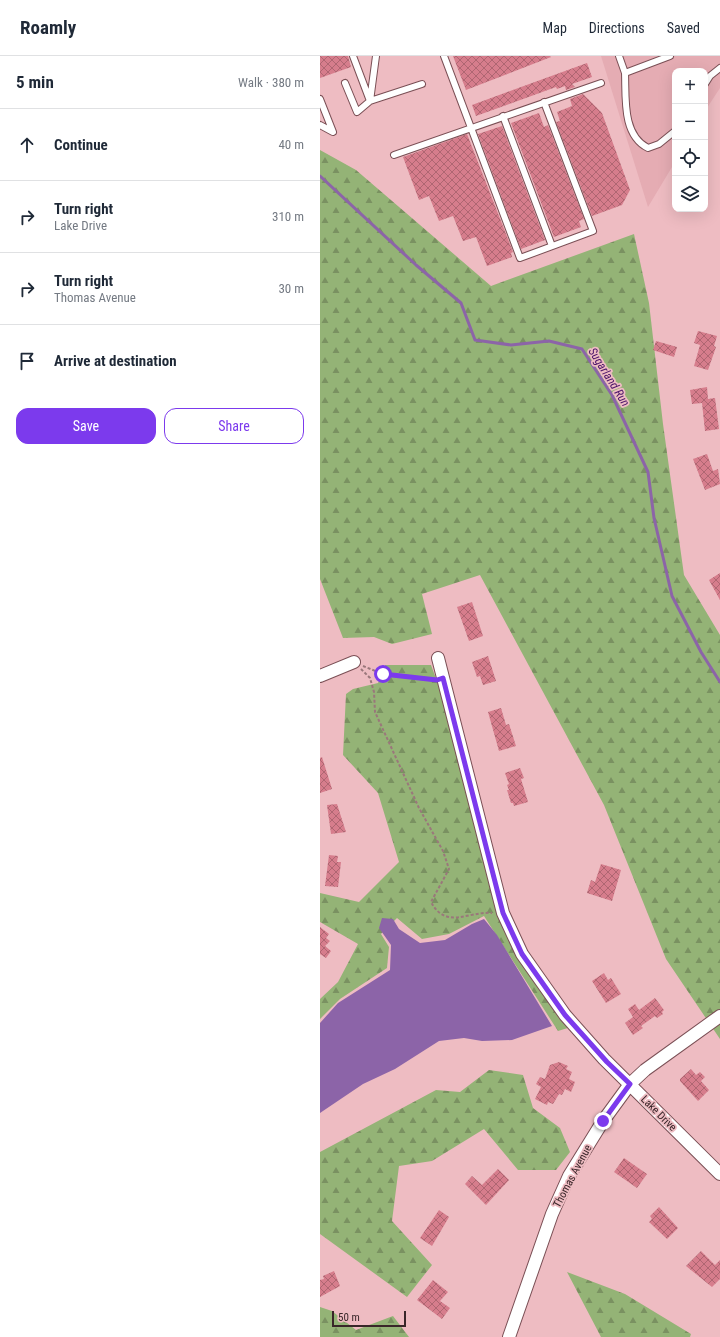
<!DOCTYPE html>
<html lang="en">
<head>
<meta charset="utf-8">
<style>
  body { margin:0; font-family:"Roboto Condensed",sans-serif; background:#f2f2f3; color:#1f2937 }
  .controls { position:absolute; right:12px; top:12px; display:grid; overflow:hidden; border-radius:8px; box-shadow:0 4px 16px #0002 }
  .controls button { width:36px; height:36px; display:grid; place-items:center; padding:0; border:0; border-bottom:1px solid #e0e1e3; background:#fff; color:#1f2937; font:20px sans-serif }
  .scale { position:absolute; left:12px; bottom:10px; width:74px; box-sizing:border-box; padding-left:4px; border:2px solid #392629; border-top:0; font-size:11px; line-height:14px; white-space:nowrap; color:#392629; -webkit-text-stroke:3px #eebcc2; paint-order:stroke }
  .stop { position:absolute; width:12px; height:12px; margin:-9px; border:3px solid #7c3aed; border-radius:50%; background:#fff }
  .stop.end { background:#7c3aed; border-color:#fff; box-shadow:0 1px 4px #0008 }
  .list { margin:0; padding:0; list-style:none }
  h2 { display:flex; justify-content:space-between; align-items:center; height:52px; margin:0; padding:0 16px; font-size:17px }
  h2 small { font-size:13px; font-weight:400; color:#747a83 }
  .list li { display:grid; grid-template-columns:26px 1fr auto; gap:12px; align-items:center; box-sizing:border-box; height:72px; padding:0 16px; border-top:1px solid #e0e1e3 }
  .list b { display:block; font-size:15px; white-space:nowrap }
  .list p { margin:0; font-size:13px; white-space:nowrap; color:#747a83 }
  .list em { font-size:13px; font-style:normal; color:#747a83 }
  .actions { display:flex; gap:8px; padding:12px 16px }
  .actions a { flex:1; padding:9px 0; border:1px solid #7c3aed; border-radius:12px; text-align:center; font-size:14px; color:#7c3aed }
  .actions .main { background:#7c3aed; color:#fff }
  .icon { flex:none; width:22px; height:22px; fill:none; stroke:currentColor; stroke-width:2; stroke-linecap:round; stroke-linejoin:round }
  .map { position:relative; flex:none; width:400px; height:1281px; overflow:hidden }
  header { display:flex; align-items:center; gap:24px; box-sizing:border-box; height:56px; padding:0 20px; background:#fff; border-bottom:1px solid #e0e1e3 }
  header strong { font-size:19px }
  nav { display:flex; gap:22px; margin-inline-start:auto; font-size:14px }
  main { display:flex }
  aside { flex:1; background:#fff }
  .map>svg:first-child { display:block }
</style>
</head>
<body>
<header>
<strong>Roamly</strong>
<nav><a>Map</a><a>Directions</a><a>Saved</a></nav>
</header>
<main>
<aside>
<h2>5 min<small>Walk · 380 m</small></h2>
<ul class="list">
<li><svg class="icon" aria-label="ahead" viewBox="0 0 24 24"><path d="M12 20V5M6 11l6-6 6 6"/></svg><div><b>Continue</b></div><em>40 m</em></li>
<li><svg class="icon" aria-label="right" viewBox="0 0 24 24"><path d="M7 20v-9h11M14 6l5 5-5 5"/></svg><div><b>Turn right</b><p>Lake Drive</p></div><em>310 m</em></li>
<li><svg class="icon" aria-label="right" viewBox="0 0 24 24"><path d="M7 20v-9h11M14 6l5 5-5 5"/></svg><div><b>Turn right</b><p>Thomas Avenue</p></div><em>30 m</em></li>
<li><svg class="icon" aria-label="arrive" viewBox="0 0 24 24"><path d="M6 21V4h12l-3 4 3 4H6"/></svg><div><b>Arrive at destination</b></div></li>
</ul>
<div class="actions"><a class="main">Save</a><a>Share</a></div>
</aside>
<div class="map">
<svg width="400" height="1281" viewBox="0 0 400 1281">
  <defs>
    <pattern id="forest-firs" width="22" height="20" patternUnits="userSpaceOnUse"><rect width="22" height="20" fill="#94b376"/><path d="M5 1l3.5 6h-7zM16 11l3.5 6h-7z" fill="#7a9161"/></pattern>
    <pattern id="building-cross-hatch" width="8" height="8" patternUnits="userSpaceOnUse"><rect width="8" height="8" fill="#d67d8c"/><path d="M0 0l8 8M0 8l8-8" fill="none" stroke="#af6672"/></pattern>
  </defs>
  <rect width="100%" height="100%" fill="#eebcc2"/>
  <path fill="#e5acb3" d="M281,0h119v32l-15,23v-40h-30v91l-27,45z"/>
  <path fill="url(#forest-firs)" d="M0,94l36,20 135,116 143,-52 15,69 14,121 21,151 36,60v404l-54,-80 -62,-154 -124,-230 -58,19 10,40 -40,10 -18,-7 -31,1 -23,-59z
    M65,609h46l7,19 63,233 70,110 -13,4 -74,-115 -35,18 -27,5 -25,-21 -16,16 8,13 -2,21 -47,31 -20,20v-20l18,-17 20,-38 -38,-22v-29l39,9 40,-40 -21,-69 -35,-38 3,-61 7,-5 25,-6z
    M169,1014l34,5 10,33 27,20 10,24 -14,18h-38l-34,-41 -52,32 -33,5 -7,55 40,44 -25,32 -87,-63v-82l116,-62 24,2z
    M247,1216l58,22 66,40 -1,3h-89z
    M0,1251l12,4 24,19 37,-14 16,21h-89z"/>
  <path fill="#8c64a8" d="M62,862l11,1 6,10 21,14 25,-3 27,-16 12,-5 13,16 55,91 -40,14 -30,1 -18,-3 -25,3 -44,28 -32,15 -43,29v-90l18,-20 52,-33 1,-25 -12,-17z"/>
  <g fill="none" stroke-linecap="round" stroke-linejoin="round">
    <path stroke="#8c64a8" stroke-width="3" d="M0,120l96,89 45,38 14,37 36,5 38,-4 33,8 30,46 36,77 6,46 18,78 29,56 19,30"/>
  </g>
  <path fill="url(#building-cross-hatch)" d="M0,0h28l3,11 -31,11z
    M133,0h97l1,1 -85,33z
    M267,7l5,14 -20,7 3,3 -9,3 -1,-4 -8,3 -1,-2 -80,29 -4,-11z
    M263,38l19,19 28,77 -8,15 -30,11 -36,-94 4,-1 -3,-9 15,-6 -2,-7z
    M219,57l5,14 4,-2 36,94 -5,2 2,6 -27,10 -43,-114z
    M182,70l43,114 -24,9 -43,-115z
    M147,78l46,118 -2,1 1,4 -25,9 -11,-29 -13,4 -10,-25 -14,5 -10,-25 -10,4 -16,-43z
    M378,275l19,5 -3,10 2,1 -8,23 -14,-4 6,-21 -6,-2z
    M336,285l21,6 -3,10 -21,-7z
    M387,331l1,12 7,-1 4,31 -14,2 -3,-28 -10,1 -2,-14z
    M387,398l6,17 5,-2 2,15 -15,6 -12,-31z
    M400,517v27l-11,-20z
    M152,546l11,34 -14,5 -12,-34z
    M168,600l8,25 -13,4 -3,-9 -3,1 -5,-15z
    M181,652l5,17 3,-1 7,22 -17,5 -11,-39z
    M2,701l10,32 -12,4v-35z
    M200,712l4,10 -3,1 7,23 -14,4 -1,-3h-2l-4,-13h2l-2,-5 2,-1 -4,-11z
    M17,748l9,28 -15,2 -4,-29z
    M9,799l9,1 -1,6h4l-3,25 -13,-1z
    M281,808l20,6 -9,31 -25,-8 4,-13 4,2z
    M0,871l9,7 -3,4 4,3 -5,5 6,5 -5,7 -6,-4z
    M284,917l4,7 3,-2 10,16 -15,9 -14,-22z
    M335,942l9,12 -2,2 1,2 -6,4 -2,-2 -14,10 2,2 -10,7 -8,-12 8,-6 -5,-8 7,-5 4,6z
    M239,1006l9,4 -2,3 6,3 -3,7 6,3 -4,10 -6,-3 -3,6 -3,-1 -6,10 -5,-2 -1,3 -12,-6 6,-12 -5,-3 4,-7 5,2 5,-14z
    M371,1013l5,6 4,-3 5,5 -4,4 8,9 -11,11 -18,-20v-2z
    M304,1102l23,16 -10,14 -23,-16z
    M178,1113l11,11 -23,25 -21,-21 7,-8 10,9z
    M339,1151l19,21 -11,11 -18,-17 3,-3 -2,-3z
    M119,1154l10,7 -17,29 -12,-8z
    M381,1195l14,14 5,-5v19l-8,8 -26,-21z
    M14,1215l6,15 -20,11v-17l4,-1 -1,-3z
    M113,1224l15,12 -8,9 10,7 -8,11 -25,-19z"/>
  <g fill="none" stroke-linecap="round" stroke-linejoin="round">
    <defs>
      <path id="lane" d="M56,0l-6,45 52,-17
        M124,0l76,202 73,-27 -49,-129
        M299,0l6,17 45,-17
        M305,17c1,25 -3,62 23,75l11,-4 16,-13
        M25,27l12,29 13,-11 -17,-45
        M385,28l5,-8 10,-8
        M0,43l13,33 -13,-7
        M183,60l49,130
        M74,99l207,-72"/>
      <path id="street" d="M118,602l65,255 19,41 43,61 39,44 116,115
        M0,620l34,-14
        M189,1281l43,-123 17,-38 34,-55 27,-37 15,-14 75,-54"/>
    </defs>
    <use href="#lane" stroke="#7a4f55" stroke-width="8"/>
    <use href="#street" stroke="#7a4f55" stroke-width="14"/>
    <path stroke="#9a777b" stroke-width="2" stroke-dasharray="3 2" stroke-linecap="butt" d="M43,610l20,8 50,5
      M41,613l9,9 4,14 1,20 44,96 24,43 6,18 -18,33c15,28 37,9 61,11"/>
    <use href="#lane" stroke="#fff" stroke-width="6"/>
    <use href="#street" stroke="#fff" stroke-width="12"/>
  </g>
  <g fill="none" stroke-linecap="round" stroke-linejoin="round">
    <path stroke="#7c3aed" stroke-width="5" d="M63,618l54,6 6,-2 60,235 19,41 43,61 42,47 23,22 -27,37"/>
  </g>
  <g text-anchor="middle" stroke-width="3.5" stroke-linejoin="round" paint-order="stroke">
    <g font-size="11" fill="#392629" stroke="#eebcc2">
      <text transform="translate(339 1057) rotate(45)" y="4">Lake Drive</text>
      <text transform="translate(252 1120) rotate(-62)" y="4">Thomas Avenue</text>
    </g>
    <g font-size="12" font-style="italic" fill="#491268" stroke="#eebcc2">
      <text transform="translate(289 321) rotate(58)" y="4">Sugarland Run</text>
    </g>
  </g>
</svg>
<div class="controls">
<button>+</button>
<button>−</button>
<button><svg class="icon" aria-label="locate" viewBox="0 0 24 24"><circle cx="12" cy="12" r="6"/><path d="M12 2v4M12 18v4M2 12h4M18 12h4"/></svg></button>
<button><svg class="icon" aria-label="layers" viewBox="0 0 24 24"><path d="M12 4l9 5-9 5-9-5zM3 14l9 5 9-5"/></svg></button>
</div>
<div class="scale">50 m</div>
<div class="stop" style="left:63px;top:618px"></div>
<div class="stop end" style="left:283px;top:1065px"></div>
</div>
</main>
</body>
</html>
